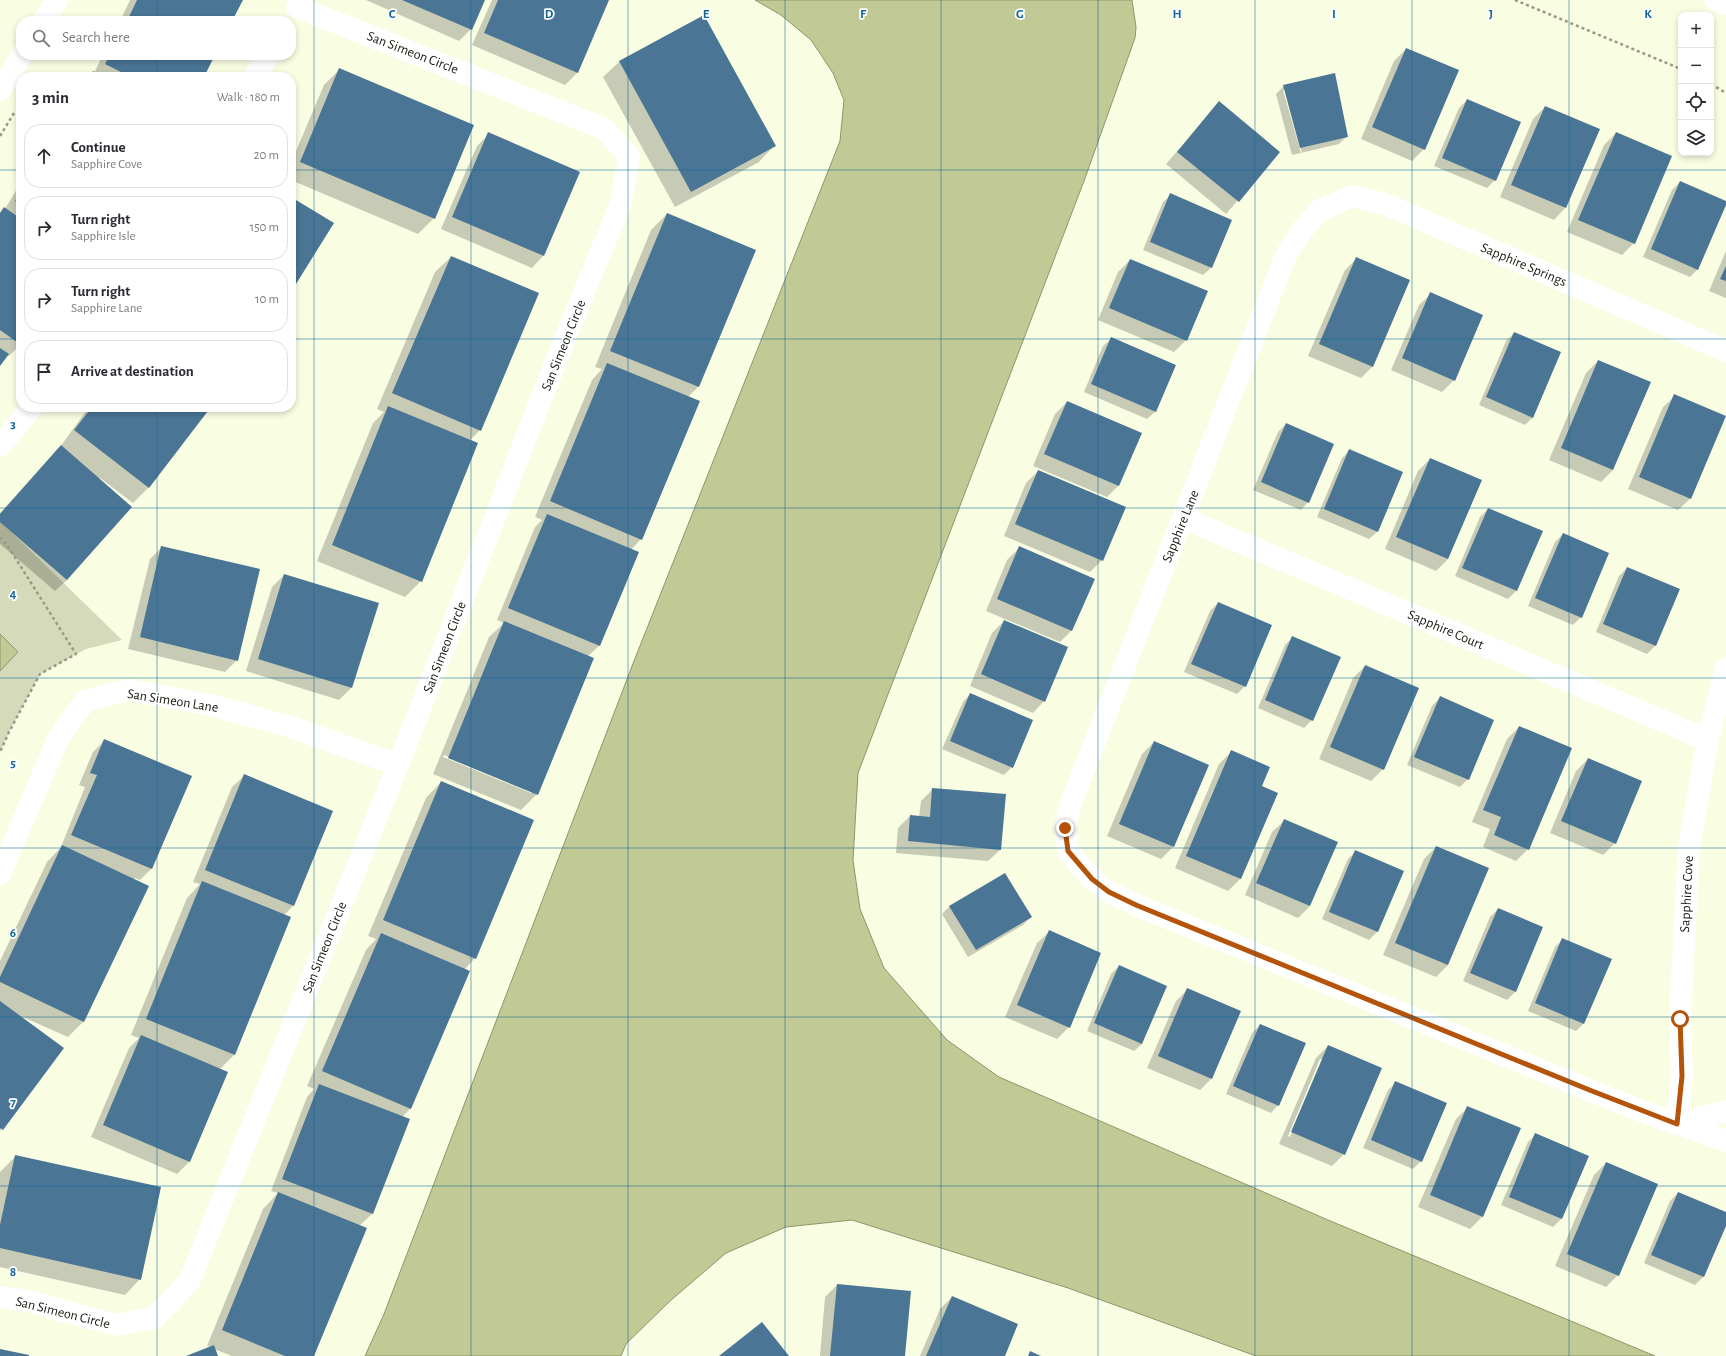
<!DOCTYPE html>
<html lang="en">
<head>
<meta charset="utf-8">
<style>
  body { margin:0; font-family:"Alegreya Sans",sans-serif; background:#f7f7f7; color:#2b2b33 }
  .controls { position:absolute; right:12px; top:12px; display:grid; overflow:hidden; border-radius:8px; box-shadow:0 2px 6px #0003 }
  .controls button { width:36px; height:36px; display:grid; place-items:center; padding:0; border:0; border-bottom:1px solid #e1e1e2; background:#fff; color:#2b2b33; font:20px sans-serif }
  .stop { position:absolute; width:12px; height:12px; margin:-9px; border:3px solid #b45309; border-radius:50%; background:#fff }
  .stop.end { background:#b45309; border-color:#fff; box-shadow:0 1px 4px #0008 }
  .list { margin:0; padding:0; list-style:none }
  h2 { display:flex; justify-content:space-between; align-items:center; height:52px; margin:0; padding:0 16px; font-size:17px }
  h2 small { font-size:13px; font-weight:400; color:#7c7c81 }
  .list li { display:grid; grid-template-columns:26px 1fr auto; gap:12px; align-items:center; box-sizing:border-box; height:64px; margin:0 8px 8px; padding:0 8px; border:1px solid #e1e1e2; border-radius:16px }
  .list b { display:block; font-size:15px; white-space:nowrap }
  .list p { margin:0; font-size:13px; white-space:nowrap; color:#7c7c81 }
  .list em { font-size:13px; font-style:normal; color:#7c7c81 }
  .icon { flex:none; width:22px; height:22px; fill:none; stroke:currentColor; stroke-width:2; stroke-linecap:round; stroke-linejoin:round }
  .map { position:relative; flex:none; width:1726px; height:1356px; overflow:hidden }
  .search { position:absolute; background:#fff; box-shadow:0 2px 6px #0003; left:16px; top:16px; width:280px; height:44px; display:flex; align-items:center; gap:10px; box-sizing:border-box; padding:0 14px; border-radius:16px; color:#7c7c81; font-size:15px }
  .panel { position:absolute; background:#fff; box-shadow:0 2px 6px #0003; left:16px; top:72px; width:280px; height:340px; border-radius:16px }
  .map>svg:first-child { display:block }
</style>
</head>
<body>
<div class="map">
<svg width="1726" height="1356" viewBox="0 0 1726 1356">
  <rect width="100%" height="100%" fill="#f9fde2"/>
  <path fill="#d5dabb" d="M0,521l122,119 -36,9 -46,25 -31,58 -9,20z"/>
  <path fill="#c1c995" stroke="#8f956d" d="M755,0h377l4,27 -1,11 -51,143 -226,592 -5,87 7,49 24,59 63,72 52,37 329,143 327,136h-399l-188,-68 -216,-68 -66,7 -60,26 -56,48 -44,43 -5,12h-256l19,-42 250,-653 206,-520 4,-41 -11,-27 -22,-33 -30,-25z
    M0,634l18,18 -18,19z"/>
  <path fill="#0003" fill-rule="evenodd" d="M130,0h111l-10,21h-111z
    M366,0h118l-13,29 -12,12z
    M492,0h116l-31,73 -12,12 -93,-40z
    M703,16l71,130 -15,16 -84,45 -72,-130 16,-15z
    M1406,49l18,100 -12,12 -51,-22 33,-78z
    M103,55h111l-12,22h-113l5,-4z
    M340,69l133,57 -39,92 -16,16 -127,-54v-17l33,-78z
    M1284,86l63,50 -8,8 -47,11 -16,-61zM1283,90h2l17,63h-1z
    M1467,100l28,80 -8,8 -53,-22 25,-58z
    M1219,103l60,49 -53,62 -60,-50z
    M1545,107l20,101 -11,12 -54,-23 33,-78z
    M1616,133l18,110 -12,12 -55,-23 37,-87z
    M489,134l90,38 -36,84 -11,12 -91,-39 36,-83z
    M21,182v162l-12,12 -2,-1 -7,9v-151l5,-4z
    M1680,182l46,20 -28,67 -8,8 -47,-20 29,-67z
    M1171,195l40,73 -8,7 -60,-25 20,-48z
    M667,214l88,36 -57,137 -10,10 -47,142 -10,11 -32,96 -11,10 -51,138 -16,16 -88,-36 56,-137 15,-14 -7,-3 38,-93 7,-7 -7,-3 57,-137 10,-11 -7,-2 56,-137zM444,755l87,36v2l-88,-36z
    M1726,251v47l-17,-7z
    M451,257l29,173 -10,10 -49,141 -16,16 -88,-36 56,-138 11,-11 -7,-3 58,-137z
    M1357,258l16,108 -12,12 -53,-22 37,-86z
    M1130,260l56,80 -12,12 -76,-32 20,-48z
    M1431,294l23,86 -12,12 -51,-22 28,-65z
    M1514,333l19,84 -8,8 -46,-20 27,-64z
    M1111,339l44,73 -8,7 -63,-27 19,-46z
    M1598,361l15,109 -12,12 -52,-22 37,-87z
    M1675,396l15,103 -12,11 -50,-21 35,-82z
    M1067,402l52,83 -12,12 -74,-31 22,-52z
    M89,407h121l-62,81 -15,15 -33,-25 -33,102 -12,11 -55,-47v-31l60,-66z
    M1286,424l22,78 -7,8 -48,-20 25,-58z
    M1350,450l27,82 -8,7 -52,-22 25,-59z
    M1430,459l51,22 -33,78 -12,12 -51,-22 33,-78z
    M1038,471l64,89 -12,12 -86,-36 22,-53z
    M1488,509l28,82 -8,8 -53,-23 25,-59z
    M1563,534l18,83 -8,8 -45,-19 27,-64z
    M162,547l75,113 -12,12 -97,-23 22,-90z
    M1019,548l53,82 -12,12 -74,-31 21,-51z
    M1627,568l52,22 -24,56 -8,8 -51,-22 23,-56z
    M284,575l67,113 -12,12 -93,-29 26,-84z
    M1218,603l27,83 -8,8 -53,-22 26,-61z
    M1004,621l40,80 -11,12 -63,-27 22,-53z
    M1293,637l19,83 -8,8 -46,-20 27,-63z
    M1365,666l18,103 -12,12 -52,-22 34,-81z
    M970,694l42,73 -8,8 -62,-26 21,-47z
    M1440,698l28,81 -8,8 -53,-22 25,-59z
    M1519,727l9,122 -12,12 -33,-14 7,-18 -18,-7 35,-83z
    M105,740l46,129 -11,11 -5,-2 -1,2 -50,141 -16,16 -52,-23 46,34 -62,83v-170l47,-99 14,-15 24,-60 -6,-2 14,-33z
    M1154,742l54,23 -35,82 -12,12 -54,-23 35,-82z
    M1231,752l30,35 16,6 -37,86 -12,12 -53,-23 44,-104z
    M1588,759l27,84 -12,12 -53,-22 26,-62z
    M244,776l49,130 -9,9 -50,140 -14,14 7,3 -38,90 -12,12 -86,-37 38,-89 10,-10 -8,-3 56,-137 13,-14 -7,-2 39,-95z
    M441,782l34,176 -11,12 -53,138 -9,9 -30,97 -13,12 -46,130h-81l-18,-7 3,7h-29l23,-9 -4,-1 56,-137 15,-16 -7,-2 36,-94 7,-8 -7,-3 59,-136 10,-11 -8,-3 58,-138z
    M933,789l67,61 -12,11 -92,-8 2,-25 12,-12 9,1 2,-16z
    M1284,821l26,85 -12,12 -53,-23 27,-63z
    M1436,847l12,118 -12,12 -53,-22 41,-96z
    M1356,851l47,20 -26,61 -8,8 -47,-21 26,-60z
    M950,906l81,11 -8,8 -55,32 -26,-43z
    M1498,909l44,19 -27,64 -8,8 -44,-19 27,-64z
    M1049,932l20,95 -12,12 -52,-22 32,-74z
    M1563,939l20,85 -7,7 -48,-20 27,-64z
    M1119,966l23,78 -8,7 -47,-20 24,-57z
    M1188,989l23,90 -11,11 -53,-22 29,-67z
    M1260,1025l18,80 -7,8 -45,-19 26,-61z
    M1328,1046l16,108 -12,12 -53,-22 37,-86zM1320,1059h3l-33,78 -2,-1z
    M1396,1083l25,78 -8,8 -50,-21 25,-58z
    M1468,1107l51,22 -37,88 -12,12 -52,-22 38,-88z
    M1536,1134l51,22 -26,63 -8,8 -52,-22 27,-63z
    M16,1156l124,123 -15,16 -125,-28v-95z
    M1606,1163l12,112 -12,12 -51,-21 39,-91z
    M1678,1193l48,20v10l-23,54 -8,8 -51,-22 26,-62z
    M837,1285l67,71h-84l5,-59z
    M952,1297l52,59h-84l20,-47z"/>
  <path fill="#4a7595" d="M137,0h106l-11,21h-105z
    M402,0h83l-13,30z
    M498,0h111l-31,73 -94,-40z
    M704,15l72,131 -85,46 -72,-131z
    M1406,48l53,22 -34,80 -53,-23z
    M110,55h105l-11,22h-73l-26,-13z
    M339,68l135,57 -39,94 -135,-57z
    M93,71l9,6h-12z
    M1335,73l13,64 -48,11 -17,-63z
    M1467,99l54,23 -25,59 -54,-23z
    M1219,101l61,51 -41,50 -62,-50z
    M1545,106l55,23 -34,79 -55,-23z
    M488,132l92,40 -36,84 -92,-39z
    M1616,132l56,24 -37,88 -57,-24z
    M1680,181l46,20v4l-28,65 -47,-21z
    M21,191v13l-6,-3z
    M1170,193l62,27 -20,48 -62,-26z
    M291,197l43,26 -43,69z
    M4,207l17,12v126l-21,-15v-117z
    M667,213l89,37 -57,137 -89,-36z
    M451,256l88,37 -58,138 -89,-38z
    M1356,257l54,23 -37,87 -54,-23z
    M1130,259l78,32 -21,50 -78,-33z
    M1726,266v15l-6,-2z
    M1430,292l53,23 -28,66 -53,-23z
    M1514,332l47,20 -28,66 -47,-21z
    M1111,337l65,28 -20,47 -65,-28z
    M0,348l9,6 -9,12z
    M1598,360l53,22 -38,88 -52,-22z
    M607,363l93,38 -58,139 -92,-39z
    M1674,394l52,22 -35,83 -52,-22z
    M1067,401l75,32 -23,53 -75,-32z
    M388,406l90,37 -56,139 -90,-37z
    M92,407h119l-62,81 -75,-58z
    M1286,423l48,21 -25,59 -48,-21z
    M61,445l71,62 -65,73 -67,-58v-8z
    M1349,449l54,23 -25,60 -54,-23z
    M1430,458l52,22 -34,79 -52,-22z
    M1038,470l88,37 -23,54 -88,-37z
    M1488,508l55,23 -26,60 -55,-23z
    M547,514l92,38 -39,94 -92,-38z
    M1563,533l46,20 -27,65 -47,-20z
    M161,546l99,23 -22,92 -98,-24z
    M1019,546l76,33 -23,52 -75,-32z
    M1627,567l53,22 -24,57 -53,-22z
    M284,574l95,29 -27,85 -94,-29z
    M1218,602l54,23 -26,62 -55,-23z
    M1004,620l64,27 -23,55 -64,-28z
    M504,621l90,37 -56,137 -90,-37z
    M1292,636l49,21 -28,64 -48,-21z
    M1365,665l54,23 -35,82 -54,-23z
    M970,693l63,27 -20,48 -63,-27z
    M1440,696l54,24 -25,60 -55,-23z
    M1519,726l53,22 -43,102 -35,-15 7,-18 -18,-7z
    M104,739l88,37 -40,93 -81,-34 26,-60 -7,-2z
    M1154,741l55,24 -35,82 -55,-23z
    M1231,750l39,17 -8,19 16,7 -37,86 -55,-23z
    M1588,758l54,23 -26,63 -55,-23z
    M244,774l89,37 -39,95 -89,-36z
    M441,781l93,39 -58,139 -93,-39z
    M932,788l74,6 -5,56 -93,-9 2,-26 20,2z
    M1284,819l54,23 -28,64 -54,-23z
    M62,845l87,41 -65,136 -84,-40v-5z
    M1436,846l53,22 -41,97 -53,-22z
    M1355,850l49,21 -26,61 -49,-20z
    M1005,873l27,44 -56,33 -27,-44z
    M202,881l89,36 -56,138 -89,-36z
    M1498,908l45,19 -27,65 -46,-19z
    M1049,930l52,23 -31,75 -53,-23z
    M381,933l89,38 -59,138 -89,-38z
    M1562,938l50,21 -28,65 -49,-21z
    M1119,965l48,21 -25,58 -48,-21z
    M1187,988l54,23 -29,68 -54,-23z
    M0,1001l64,47 -61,82 -3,-2z
    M1260,1024l46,19 -27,63 -46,-20z
    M141,1035l87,37 -38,90 -87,-37z
    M1328,1045l54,23 -37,87 -54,-23z
    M1395,1081l52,22 -25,59 -51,-22z
    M319,1084l91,35 -37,95 -91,-35z
    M1467,1106l54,22 -38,89 -53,-22z
    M1535,1133l54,23 -27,63 -53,-22z
    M15,1155l146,32 -20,93 -141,-32v-23z
    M1606,1162l52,22 -39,92 -52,-22z
    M278,1192l89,36 -53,128h-29l-63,-26z
    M1678,1192l48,20v14l-22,51 -53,-22z
    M837,1284l74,7 -6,65h-75z
    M952,1296l66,28 -13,32h-79z
    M762,1322l27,34h-70z
    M214,1345l4,11h-32z
    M0,1349l29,6v1h-29z
    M1030,1351l11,5h-13z"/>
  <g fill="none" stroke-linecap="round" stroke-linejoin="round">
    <path stroke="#979a87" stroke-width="2.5" stroke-dasharray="3 3" stroke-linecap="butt" d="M1515,0l166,69
      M1711,84l15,9
      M0,136l14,-23
      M0,537l9,11 67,106 -36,20 -31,58 -9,20"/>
    <path stroke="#fff" stroke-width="22" d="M44,21l13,-21
      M255,77l13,-22
      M0,90l22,-35
      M1726,351l-341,-147 -32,-8 -33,14 -17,19 -17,26 -215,548 -6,25 3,23 24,28 17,13 27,13 505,206 85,30
      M0,446l32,-39
      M1183,518l525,222
      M0,874l58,-135 27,-38 43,-11 82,15 78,21 110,39
      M1677,1124l5,-48 -2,-57 9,-172 19,-107 18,-72
      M1677,1124l49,-13
      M0,1297l27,4 89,24 38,-7 35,-36 209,-517 164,-419 59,-143 8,-46 -24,-28 -308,-122"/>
    <path stroke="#fff" stroke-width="22" d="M1715,0l11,4"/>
  </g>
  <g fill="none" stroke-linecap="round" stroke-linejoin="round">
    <path stroke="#b45309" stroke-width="5" d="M1065,828l3,23 24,28 17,13 27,13 456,186 85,33 5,-48 -2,-57"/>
  </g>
  <path fill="none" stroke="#146798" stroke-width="1" stroke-opacity="0.55" d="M157,0v21M314,0v1356M471,0v1356M628,0v1356M785,0v1356M941,0v1356M1098,0v1356M1255,0v1356M1412,0v1356M1569,0v1356M157,55v22M0,170h21M291,170h1435M0,339h21M291,339h1435M157,407v949M0,508h1726M0,678h1726M0,848h1726M0,1017h1726M0,1186h1726"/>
  <g text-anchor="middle" stroke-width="3.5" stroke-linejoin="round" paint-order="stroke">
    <g font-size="14" fill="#191b11" stroke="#fff">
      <text transform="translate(413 52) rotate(21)" y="5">San Simeon Circle</text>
      <text transform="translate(1524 264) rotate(23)" y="5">Sapphire Springs</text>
      <text transform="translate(563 345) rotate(-68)" y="5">San Simeon Circle</text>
      <text transform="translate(1180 526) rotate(-68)" y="5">Sapphire Lane</text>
      <text transform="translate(1446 629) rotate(23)" y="5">Sapphire Court</text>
      <text transform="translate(444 647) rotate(-69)" y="5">San Simeon Circle</text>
      <text transform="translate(173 700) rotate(9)" y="5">San Simeon Lane</text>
      <text transform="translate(1686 894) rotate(-87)" y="5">Sapphire Cove</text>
      <text transform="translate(324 947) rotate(-68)" y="5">San Simeon Circle</text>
      <text transform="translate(63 1312) rotate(14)" y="5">San Simeon Circle</text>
    </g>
  </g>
  <g font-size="13" text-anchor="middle" font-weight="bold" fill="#146798" stroke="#fff" stroke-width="3.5" stroke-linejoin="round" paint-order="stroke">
    <text x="392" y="18">C</text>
    <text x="549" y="18">D</text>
    <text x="706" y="18">E</text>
    <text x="863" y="18">F</text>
    <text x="1020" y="18">G</text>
    <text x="1177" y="18">H</text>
    <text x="1334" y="18">I</text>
    <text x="1491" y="18">J</text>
    <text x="1648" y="18">K</text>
    <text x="13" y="428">3</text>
    <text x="13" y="598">4</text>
    <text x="13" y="767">5</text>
    <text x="13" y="937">6</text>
    <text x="13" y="1106">7</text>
    <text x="13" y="1276">8</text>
  </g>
</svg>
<div class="controls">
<button>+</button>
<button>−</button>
<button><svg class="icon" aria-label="locate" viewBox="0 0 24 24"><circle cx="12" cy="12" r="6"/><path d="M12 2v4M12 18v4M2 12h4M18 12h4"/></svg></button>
<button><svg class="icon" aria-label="layers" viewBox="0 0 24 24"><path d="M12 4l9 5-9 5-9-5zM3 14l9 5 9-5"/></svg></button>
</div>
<div class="stop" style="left:1680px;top:1019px"></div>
<div class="stop end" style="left:1065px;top:828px"></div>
<div class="search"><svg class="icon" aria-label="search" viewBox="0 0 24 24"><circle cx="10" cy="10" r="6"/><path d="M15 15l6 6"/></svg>Search here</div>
<section class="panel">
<h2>3 min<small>Walk · 180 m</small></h2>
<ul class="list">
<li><svg class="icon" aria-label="ahead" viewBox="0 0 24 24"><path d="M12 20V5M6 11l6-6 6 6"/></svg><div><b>Continue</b><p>Sapphire Cove</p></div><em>20 m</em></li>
<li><svg class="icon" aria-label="right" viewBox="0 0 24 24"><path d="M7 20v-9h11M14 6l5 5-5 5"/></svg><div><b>Turn right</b><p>Sapphire Isle</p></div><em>150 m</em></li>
<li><svg class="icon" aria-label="right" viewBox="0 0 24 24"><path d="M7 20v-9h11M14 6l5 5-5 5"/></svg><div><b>Turn right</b><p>Sapphire Lane</p></div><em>10 m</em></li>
<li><svg class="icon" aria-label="arrive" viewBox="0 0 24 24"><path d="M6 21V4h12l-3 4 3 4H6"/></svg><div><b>Arrive at destination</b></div></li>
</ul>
</section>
</div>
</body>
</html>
